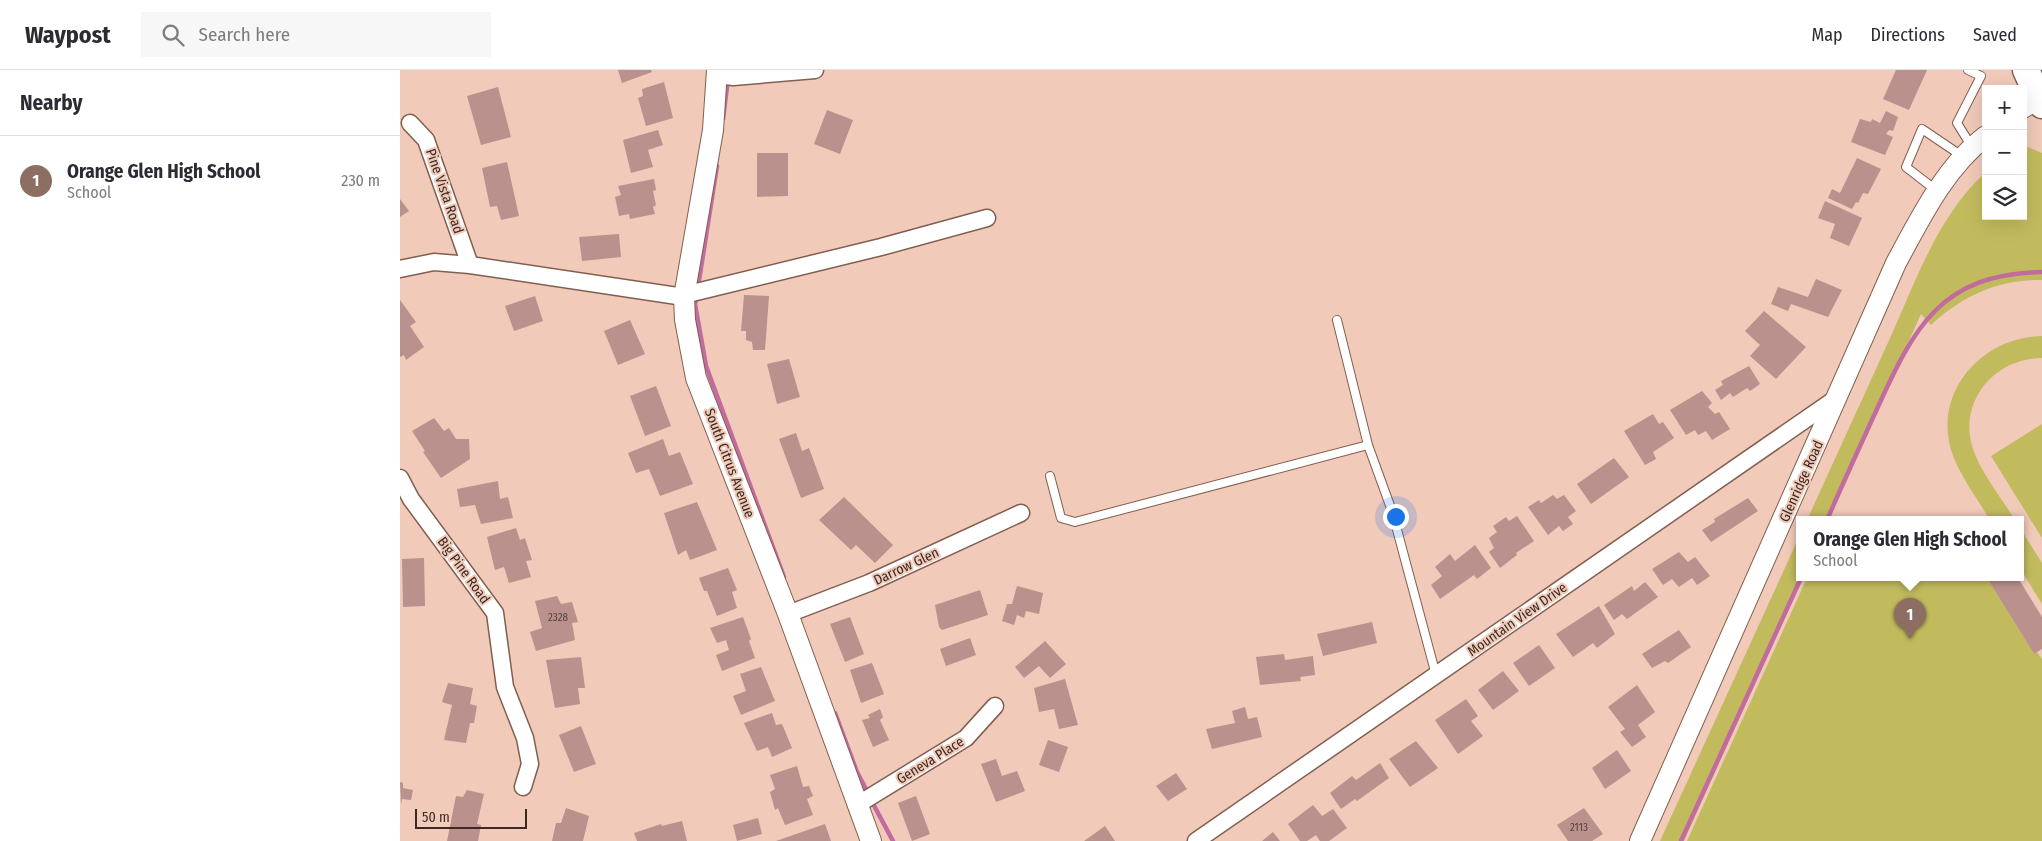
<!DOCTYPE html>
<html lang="en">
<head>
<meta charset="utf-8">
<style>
  body { margin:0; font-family:"Fira Sans Condensed",sans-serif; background:#f7f7f7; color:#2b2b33 }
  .controls { position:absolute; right:15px; top:15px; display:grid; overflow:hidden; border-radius:0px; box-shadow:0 5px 20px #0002 }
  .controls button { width:45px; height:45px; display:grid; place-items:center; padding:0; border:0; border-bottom:1px solid #e1e1e2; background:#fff; color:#2b2b33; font:25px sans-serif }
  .scale { position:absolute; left:15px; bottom:12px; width:112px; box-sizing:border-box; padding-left:5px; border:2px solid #392a23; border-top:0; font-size:14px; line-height:18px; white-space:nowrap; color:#392a23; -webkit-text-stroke:4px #f1cab9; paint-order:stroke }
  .you { position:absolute; left:995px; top:446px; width:18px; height:18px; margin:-12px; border:4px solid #fff; border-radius:50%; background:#1a73e8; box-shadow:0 0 0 8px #1a73e833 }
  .badge { display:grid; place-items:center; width:32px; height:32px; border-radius:50%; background:#ea580c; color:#fff; font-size:16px; font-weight:700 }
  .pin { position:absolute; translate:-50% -41px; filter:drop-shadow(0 1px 2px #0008) }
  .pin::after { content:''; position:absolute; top:26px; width:18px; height:15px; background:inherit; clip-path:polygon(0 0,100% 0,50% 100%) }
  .popup { position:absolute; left:1396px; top:446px; width:228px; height:65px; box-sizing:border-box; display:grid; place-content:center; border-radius:0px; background:#fff; filter:drop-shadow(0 1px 4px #0005); font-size:16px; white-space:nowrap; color:#7c7c81 }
  .popup b { font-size:19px; color:#2b2b33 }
  .popup::after { content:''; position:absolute; left:50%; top:100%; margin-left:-10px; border:10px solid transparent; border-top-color:#fff }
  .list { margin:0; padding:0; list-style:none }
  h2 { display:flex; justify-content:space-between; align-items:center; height:65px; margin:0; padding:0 20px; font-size:21px }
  h2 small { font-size:16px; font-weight:400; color:#7c7c81 }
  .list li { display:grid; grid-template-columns:32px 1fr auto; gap:15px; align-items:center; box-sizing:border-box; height:90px; padding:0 20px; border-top:1px solid #e1e1e2 }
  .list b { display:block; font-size:19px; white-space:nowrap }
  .list p { margin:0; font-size:16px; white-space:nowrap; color:#7c7c81 }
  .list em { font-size:16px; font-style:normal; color:#7c7c81 }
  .icon { flex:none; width:28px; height:28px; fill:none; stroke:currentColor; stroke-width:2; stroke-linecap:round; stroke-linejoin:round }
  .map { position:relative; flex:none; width:1642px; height:771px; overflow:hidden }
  header { display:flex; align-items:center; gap:30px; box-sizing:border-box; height:70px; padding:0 25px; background:#fff; border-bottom:1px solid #e1e1e2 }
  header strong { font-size:24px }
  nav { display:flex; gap:28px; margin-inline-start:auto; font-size:18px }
  .search { width:350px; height:45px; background:#f7f7f7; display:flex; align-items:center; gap:12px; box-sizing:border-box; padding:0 18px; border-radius:0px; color:#7c7c81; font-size:19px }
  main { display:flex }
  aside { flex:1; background:#fff }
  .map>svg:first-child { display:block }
</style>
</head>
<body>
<header>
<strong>Waypost</strong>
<div class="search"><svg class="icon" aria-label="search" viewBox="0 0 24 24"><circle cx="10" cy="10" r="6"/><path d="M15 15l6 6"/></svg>Search here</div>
<nav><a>Map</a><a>Directions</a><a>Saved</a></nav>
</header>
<main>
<aside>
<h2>Nearby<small></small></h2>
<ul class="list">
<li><span class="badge" style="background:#8d6e63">1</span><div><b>Orange Glen High School</b><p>School</p></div><em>230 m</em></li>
</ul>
</aside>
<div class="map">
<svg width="1642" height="771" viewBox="0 0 1642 771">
  <rect width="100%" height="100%" fill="#f1cab9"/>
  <path fill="#c2bb5e" d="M1623,75l19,8v127c-43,-1 -80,16 -111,45l-10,-11 -93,206h-21c28,-61 56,-123 84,-184 25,-56 48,-122 95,-164v44h37z
    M1642,266v22c-49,0 -86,46 -68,94 9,23 28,47 41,68h-25c-13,-22 -31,-45 -39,-70 -17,-60 32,-113 91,-114z
    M1642,354v114l-51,-82z
    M1620,458l22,35v41l-22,-36z
    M1400,465v43h2l-118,263h-24z
    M1407,508h180l47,76 3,-2 5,7v182h-355z"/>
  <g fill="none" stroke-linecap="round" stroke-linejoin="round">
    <path stroke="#c16b9e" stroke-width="4.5" d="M323,49l5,-40
      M298,217l19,-121
      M297,225l-2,9 11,62 78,211
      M1427,450c16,-37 33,-74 50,-111 37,-82 64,-135 165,-137
      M435,643l22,59 11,21
      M471,730l22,41
      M1281,771l120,-263"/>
  </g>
  <path fill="#ba918d" d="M218,0h33l1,2 -30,11z
    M1496,0h31l-18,40 -26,-11z
    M264,12l9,36 -27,8 -8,-28 5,-2 -1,-7z
    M98,17l13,50 -30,8 -14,-49z
    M427,40l26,10 -13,34 -26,-10z
    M1486,41l12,6 -5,14 -4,-1 -3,4 7,3 -8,18 -34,-13 9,-23 11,3 1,-3 8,4z
    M258,60l5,15 -15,5 5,17 -22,6 -8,-33z
    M357,83h31v43l-31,1z
    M1457,88l24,11 -13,25 -5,-1 -5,10 -2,-1 -4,7 -24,-11 4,-9 8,4z
    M107,92l12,54 -18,4 -4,-14 -7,1 -8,-39z
    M254,109l2,11 -3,1 3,14 -3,2 2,7 -25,5 -1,-5 -10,2 -4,-19 6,-2 -3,-9z
    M0,129l9,12 -9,6z
    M1425,131l37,17 -13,28 -19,-8 5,-14 -17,-6z
    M219,164l2,23 -39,4 -3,-24z
    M1416,209l26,11 -14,27 -37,-13 -3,7 -17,-7 7,-17 30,10z
    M344,225l25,1 -4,54h-12l-1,-8 -6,-2v-9h-5z
    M135,226l8,25 -29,10 -9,-25z
    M0,230l16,22 -6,4 14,21 -18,13 -2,-5 -4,2z
    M1364,241l42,36 -30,32 -26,-23 10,-11 -15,-14z
    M230,250l15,34 -27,11 -14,-34z
    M389,289l11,38 -23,7 -10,-40z
    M1349,296l11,18 -10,7 -3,-3 -14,9 -3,-4 -9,7 -6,-10 8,-5 -2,-4z
    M256,316l15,40 -26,10 -15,-40z
    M1302,321l10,12 -4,4 7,7 4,-2 11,17 -18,11 -6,-9 -8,4 -3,-5 -9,5 -16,-25z
    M1253,344l6,10 4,-2 11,16 -21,14 3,7 -11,6 -21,-34z
    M34,348l10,13 5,-3 7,11h13l1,20 -29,19 -18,-26 2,-1 -13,-20z
    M396,363l6,18 7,-3 15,41 -23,9 -22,-59z
    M263,369l6,17 11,-4 13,32 -33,12 -11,-27 -13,4 -8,-20z
    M1214,388l15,19 -38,27 -14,-20z
    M98,411l2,18 8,-2 5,21 -32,6 -6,-19 -15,2 -3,-18z
    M1153,425l4,4 7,-4 12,16 -8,6 5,7 -10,7 -4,-5 -11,9 -20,-28 11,-7 2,3z
    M444,427l49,48 -18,18 -19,-18 -5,5 -32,-30z
    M1348,428l10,13 -47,31 -9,-12 13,-8 -1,-3z
    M297,432l20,48 -27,10 -4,-10 -8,5 -14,-42z
    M1117,446l17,25 -18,12 1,2 -17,13 -11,-16 5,-4 -5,-10 8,-6 -4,-6 13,-9 3,4z
    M116,458l4,12 5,-2 7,22 -6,1 5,16 -22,6 -5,-16 -9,3 -8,-33z
    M1075,475l16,23 -14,11 -3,-4 -34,24 -9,-14 11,-9 -7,-9 15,-13 5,7z
    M1279,482l9,10 7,-5 15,19 -13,9 -5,-7 -13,9 -7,-8 -9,6 -11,-16z
    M24,488l1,48 -22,1 -1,-48z
    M328,498l9,22 -5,2 5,16 -20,8 -10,-25h-3l-5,-13z
    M1587,508h31l24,39v32l-8,5z
    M1245,512l13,15 -31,22 -5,-5 -8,6 -10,-15 28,-19 2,5z
    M617,516l26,7 -4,21 -13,-3 -2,7 -7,-3 -3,10 -12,-4 5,-17h5z
    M580,520l8,25 -46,15 -3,-3 -4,-22z
    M157,526l4,8 11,-2 6,20 -6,1 3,17 -39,11 -6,-19 12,-4 -7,-27z
    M1199,536l16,28 -18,14 -4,-5 -20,14 -17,-23z
    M343,547l8,22 -2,2 6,17 -33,13 -6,-16 13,-5 -3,-10 -9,3 -7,-15z
    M450,547l14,37 -19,8 -15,-38z
    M972,552l5,21 -54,13 -6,-22z
    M1279,560l12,17 -23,16 -3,-2 -13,7 -10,-14z
    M570,568l6,17 -30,11 -6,-17z
    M645,571l21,23 -16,14 -11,-12 -15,12 -9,-11z
    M1139,575l16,23 -26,18 -16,-23z
    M884,584l1,6 28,-4 2,19 -15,2 1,4 -41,4 -4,-28z
    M181,587l4,31h-7l2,16 -25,4 -9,-48z
    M472,593l12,31 -23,9 -11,-33z
    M361,597l14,34 -34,14 -8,-19 13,-5 -6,-17z
    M1103,601l16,20 -26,19 -15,-20z
    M665,609l13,46 -19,4 -5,-20 -15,3 -5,-24z
    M48,613l25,5 -3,16 7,2 -3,17h-4l-4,20 -22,-3 8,-35 -10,-3z
    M1237,615l18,27 -17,13 8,12 -14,10 -12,-15 5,-3 -17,-22z
    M1066,629l12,17 -7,5 12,15 -25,18 -23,-34z
    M845,637l3,12 9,-2 5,20 -50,12 -6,-20 29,-6 -3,-12z
    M480,639l3,8 -3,3 9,20 -16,7 -11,-27 8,-2 -2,-3z
    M372,643l4,12 6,-1 10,24 -20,9 -4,-10 -11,4 -13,-28z
    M181,656l15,38 -22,8 -15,-37z
    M648,670l20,7 -9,25 -20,-7z
    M1016,671l22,27 -28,19 -21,-28z
    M1217,680l14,21 -26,18 -13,-21z
    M596,689l6,17 15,-5 8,20 -29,11 -15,-38z
    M980,693l9,15 -32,23 -2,-2 -14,10 -11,-16 22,-17 4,4z
    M397,696l6,21 6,-1 4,10 -6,3 6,16 -28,10 -7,-17 -3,2 -5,-18 5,-3 -5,-14z
    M776,703l11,16 -19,12 -12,-15z
    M0,712l3,1v5l10,2 -2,10 -9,-1 -1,5z
    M67,720l17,4 -7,30 4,1 -3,16h-31l9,-45 7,1z
    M516,726l14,38 -18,7 -14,-38z
    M913,735l9,11 11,-7 14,19 -18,13h-9l-4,-6 -9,6h-7l-12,-17z
    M166,738l23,8 -6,25h-31l4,-18h5z
    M1184,738l19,26 -11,7h-24l-11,-16z
    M358,748l4,16 -25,7 -4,-16z
    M282,751l5,20h-50l-3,-8 27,-9 1,2z
    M425,754l6,17h-55z
    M705,756l10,15h-31z
    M873,762l7,9h-18z"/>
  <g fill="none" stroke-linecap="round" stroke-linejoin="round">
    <defs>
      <path id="service" d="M1568,0l13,6 -24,47 15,24
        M1537,121l-31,-24 16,-38 40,27
        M937,250l31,125 24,66 44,164
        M650,406l11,42 14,4 293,-77"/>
      <path id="minor" d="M318,5l15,2 82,-7
        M10,53l16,17 44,125
        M0,199l34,-7 36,3 214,32
        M284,225l197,-48 106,-29
        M0,408l11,21 84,114 10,74 20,51 5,26 -7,23
        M388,544l81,-31 152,-70
        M457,735l109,-67 29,-32
        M796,771l642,-444"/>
      <path id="tertiary" d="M317,0l-4,60 -29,167 1,23 11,58 92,236 83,227
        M1623,38l19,-12
        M1240,771l256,-578c24,-44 49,-96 90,-127"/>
      <path id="primary" d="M1626,0l16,35"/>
    </defs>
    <use href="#service" stroke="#815f50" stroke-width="10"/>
    <use href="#minor" stroke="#815f50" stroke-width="19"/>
    <use href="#tertiary" stroke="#815f50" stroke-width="22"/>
    <use href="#primary" stroke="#815f50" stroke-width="29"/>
    <use href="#service" stroke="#fff" stroke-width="8"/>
    <use href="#minor" stroke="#fff" stroke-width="16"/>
    <use href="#tertiary" stroke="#fff" stroke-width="20"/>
    <use href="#primary" stroke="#fff" stroke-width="26"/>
  </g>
  <g text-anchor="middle" stroke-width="4" stroke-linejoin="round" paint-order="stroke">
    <g font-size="11" fill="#59443e">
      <text x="158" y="551">2328</text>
      <text x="1179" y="761">2113</text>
    </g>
    <g font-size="14" fill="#392a23" stroke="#f1cab9">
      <text transform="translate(45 121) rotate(71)" y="5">Pine Vista Road</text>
      <text transform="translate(330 393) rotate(69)" y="5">South Citrus Avenue</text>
      <text transform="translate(1401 411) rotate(-66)" y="5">Glenridge Road</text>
      <text transform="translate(506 496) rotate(-25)" y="5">Darrow Glen</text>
      <text transform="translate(64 500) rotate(54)" y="5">Big Pine Road</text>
      <text transform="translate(1117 549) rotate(-35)" y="5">Mountain View Drive</text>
      <text transform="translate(530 690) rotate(-32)" y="5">Geneva Place</text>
    </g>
  </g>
</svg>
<div class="controls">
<button>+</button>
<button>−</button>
<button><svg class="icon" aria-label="layers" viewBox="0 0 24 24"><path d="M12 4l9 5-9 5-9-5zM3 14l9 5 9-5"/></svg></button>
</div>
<div class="scale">50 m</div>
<div class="you"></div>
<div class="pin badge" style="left:1510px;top:569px;background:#8d6e63">1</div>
<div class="popup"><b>Orange Glen High School</b>School</div>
</div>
</main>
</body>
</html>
